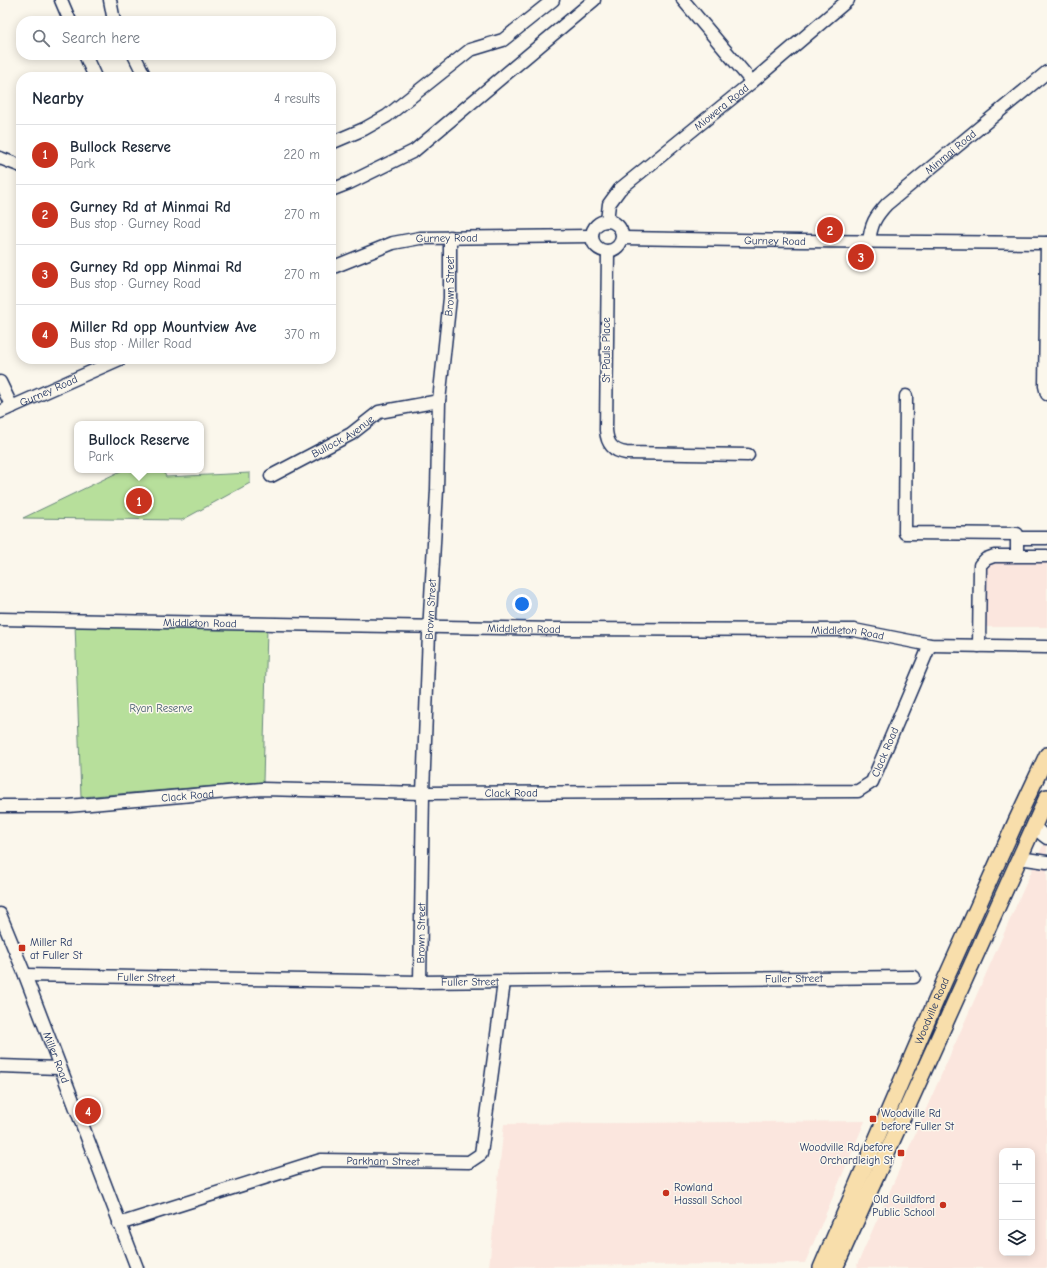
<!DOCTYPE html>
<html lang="en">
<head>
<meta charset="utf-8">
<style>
  body { margin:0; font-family:"Comic Neue",sans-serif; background:#f6f6f7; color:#1f2937 }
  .controls { position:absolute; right:12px; bottom:12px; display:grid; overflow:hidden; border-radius:8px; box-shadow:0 2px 10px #0003 }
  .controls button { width:36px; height:36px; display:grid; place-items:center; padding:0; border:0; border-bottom:1px solid #e0e1e3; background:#fff; color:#1f2937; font:20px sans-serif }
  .you { position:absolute; left:522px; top:604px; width:14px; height:14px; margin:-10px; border:3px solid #fff; border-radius:50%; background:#1a73e8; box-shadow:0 0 0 6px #1a73e833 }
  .badge { display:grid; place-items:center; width:26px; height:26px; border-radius:50%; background:#c8321e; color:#fff; font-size:13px; font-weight:700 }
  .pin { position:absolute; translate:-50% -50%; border:2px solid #fff; box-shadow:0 1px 4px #0006 }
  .popup { position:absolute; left:74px; top:421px; width:130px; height:52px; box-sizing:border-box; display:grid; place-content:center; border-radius:8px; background:#fff; filter:drop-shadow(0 1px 3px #0005); font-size:13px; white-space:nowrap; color:#747a83 }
  .popup b { font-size:15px; color:#1f2937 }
  .popup::after { content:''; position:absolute; left:50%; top:100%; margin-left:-8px; border:8px solid transparent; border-top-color:#fff }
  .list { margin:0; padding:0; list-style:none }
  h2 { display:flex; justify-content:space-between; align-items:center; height:52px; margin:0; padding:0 16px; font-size:17px }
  h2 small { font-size:13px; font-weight:400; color:#747a83 }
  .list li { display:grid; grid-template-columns:26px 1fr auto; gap:12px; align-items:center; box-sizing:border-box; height:60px; padding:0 16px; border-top:1px solid #e0e1e3 }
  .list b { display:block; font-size:15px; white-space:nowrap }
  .list p { margin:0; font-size:13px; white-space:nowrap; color:#747a83 }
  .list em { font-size:13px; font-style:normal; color:#747a83 }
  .icon { flex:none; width:22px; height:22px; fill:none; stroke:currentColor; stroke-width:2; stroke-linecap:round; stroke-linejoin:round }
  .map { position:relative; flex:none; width:1047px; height:1268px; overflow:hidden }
  .search { position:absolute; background:#fff; box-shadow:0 2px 10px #0003; left:16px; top:16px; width:320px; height:44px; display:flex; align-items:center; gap:10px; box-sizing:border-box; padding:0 14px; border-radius:16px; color:#747a83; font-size:15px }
  .panel { position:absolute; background:#fff; box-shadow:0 2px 10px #0003; left:16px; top:72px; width:320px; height:292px; border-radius:16px }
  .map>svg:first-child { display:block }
</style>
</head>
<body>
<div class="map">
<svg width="1047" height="1268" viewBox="0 0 1047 1268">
  <rect width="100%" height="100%" fill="#fbf7ec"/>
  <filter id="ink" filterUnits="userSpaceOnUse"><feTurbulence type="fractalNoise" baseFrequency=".025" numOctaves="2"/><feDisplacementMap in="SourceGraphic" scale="8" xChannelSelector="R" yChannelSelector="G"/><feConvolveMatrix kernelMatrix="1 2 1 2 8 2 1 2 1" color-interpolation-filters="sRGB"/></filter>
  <g filter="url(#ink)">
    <path fill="#fbe6de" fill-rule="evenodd" d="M997,561l50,2v64h-62v-60z
      M1047,836v432h-189l-1,-3zM1002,1151h30v102h-30z
      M865,1121l-60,142 -316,4 15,-143z"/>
    <path fill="#b7df9b" stroke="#69877c" d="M123,470h40l3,7 84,-4v10l-68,37 -159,-2z
      M75,624l192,4 -4,154 -182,15z"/>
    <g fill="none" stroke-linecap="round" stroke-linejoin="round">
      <defs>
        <g id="minor">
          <path d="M61,0l9,21"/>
          <path d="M110,0l4,21"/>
          <path d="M683,0l69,82"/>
          <path d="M85,55l10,22"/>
          <path d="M134,55l11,22"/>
          <path d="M331,143l33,-14 23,-13 83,-66 33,-10 50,-40"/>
          <path d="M0,158l21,8"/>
          <path d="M331,190l18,-7 65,-32 180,-151"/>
          <circle cx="607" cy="236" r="15"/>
          <path id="s1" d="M607,221l2,-17 11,-15 132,-107 96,-82"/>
          <path id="s2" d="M623,238l177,3 247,2"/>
          <path id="s3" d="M869,242c2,-18 6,-25 18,-38l160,-132"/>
          <path d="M1047,243l-2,143 2,8"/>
          <path d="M608,251l-2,179c1,13 6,21 20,23l122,2"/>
          <path id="s4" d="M331,268l62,-25 27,-5 172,-2"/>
          <path d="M0,382l12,25"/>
          <path d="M906,396l-1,137 112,1v21"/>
          <path id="s5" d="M0,412l120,-53"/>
          <path id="s6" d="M271,476l80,-42 28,-22 60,-11"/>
          <path d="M1017,538h30"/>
          <path id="s7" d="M0,619l556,10 298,1 76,15 117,2"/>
          <path d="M979,646l1,-81 6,-6 8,-3h53"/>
          <path id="s8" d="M0,806h68l194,-17 161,4 435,-2 14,-9 58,-137"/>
          <path d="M1034,826l9,9 4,3"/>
          <path d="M1019,858l28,4"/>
          <path id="s9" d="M0,914l25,61 112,293"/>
          <path id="s10" d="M25,975l395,7 494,-5"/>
          <path id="s11" d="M420,982l3,-189 6,-160 8,-143 2,-89 11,-103v-61"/>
          <path d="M0,1066l59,2"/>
          <path id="s12" d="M119,1224l202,-64 148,2 12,-8 23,-172"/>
        </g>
        <g id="major">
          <path id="s13" d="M821,1268l123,-286 73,-163 30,-64"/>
          <path d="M835,1268l212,-471"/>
        </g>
      </defs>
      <use href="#minor" stroke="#1b2f5e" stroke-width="15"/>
      <use href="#major" stroke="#1b2f5e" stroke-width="18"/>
      <use href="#minor" stroke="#fbf7ec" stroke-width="12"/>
      <use href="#major" stroke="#f8deab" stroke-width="15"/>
    </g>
  </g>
  <g fill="#c8321e" stroke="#fbf7ec" stroke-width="1.5">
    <rect x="18" y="944" width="8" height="8" rx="2"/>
    <rect x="869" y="1115" width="8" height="8" rx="2"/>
    <rect x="897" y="1149" width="8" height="8" rx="2"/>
    <circle cx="666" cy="1193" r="4"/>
    <circle cx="943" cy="1205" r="4"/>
  </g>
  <g text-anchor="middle" stroke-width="3" stroke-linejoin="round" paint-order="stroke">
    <g font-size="11" fill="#1b2f5e" stroke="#fbf7ec">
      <text dy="4" stroke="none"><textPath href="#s1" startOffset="166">Miowera Road</textPath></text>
      <text dy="4" stroke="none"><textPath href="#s3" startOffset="125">Minmai Road</textPath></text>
      <text dy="4" stroke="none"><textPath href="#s4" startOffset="121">Gurney Road</textPath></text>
      <text dy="4" stroke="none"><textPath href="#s2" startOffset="152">Gurney Road</textPath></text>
      <text dy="4" stroke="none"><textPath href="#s11" startOffset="697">Brown Street</textPath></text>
      <text transform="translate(606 350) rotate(-90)" y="4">St Pauls Place</text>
      <text dy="4" stroke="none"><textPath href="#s5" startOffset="53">Gurney Road</textPath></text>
      <text dy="4" stroke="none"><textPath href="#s6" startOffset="82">Bullock Avenue</textPath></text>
      <text dy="4" stroke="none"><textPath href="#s11" startOffset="373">Brown Street</textPath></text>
      <text dy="4" stroke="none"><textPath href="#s7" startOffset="200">Middleton Road</textPath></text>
      <text dy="4" stroke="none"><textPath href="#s7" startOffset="524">Middleton Road</textPath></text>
      <text dy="4" stroke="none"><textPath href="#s7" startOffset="848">Middleton Road</textPath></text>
      <text dy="4" stroke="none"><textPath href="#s8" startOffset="908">Clack Road</textPath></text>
      <text dy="4" stroke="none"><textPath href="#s8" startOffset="512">Clack Road</textPath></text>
      <text dy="4" stroke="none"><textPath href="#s8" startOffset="188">Clack Road</textPath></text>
      <text dy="4" stroke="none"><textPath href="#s11" startOffset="49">Brown Street</textPath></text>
      <text dy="4" stroke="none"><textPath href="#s10" startOffset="121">Fuller Street</textPath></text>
      <text dy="4" stroke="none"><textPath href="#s10" startOffset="769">Fuller Street</textPath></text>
      <text dy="4" stroke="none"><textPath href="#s10" startOffset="445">Fuller Street</textPath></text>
      <text dy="4" stroke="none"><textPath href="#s13" startOffset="280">Woodville Road</textPath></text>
      <text dy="4" stroke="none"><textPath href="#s9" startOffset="154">Miller Road</textPath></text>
      <text dy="4" stroke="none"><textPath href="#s12" startOffset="274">Parkham Street</textPath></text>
    </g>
    <g font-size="11" fill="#425b6d" stroke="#fbf7ec">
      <text x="161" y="712">Ryan Reserve</text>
    </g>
    <g font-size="11" fill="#1b2f5e" stroke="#fbf7ec" text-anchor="start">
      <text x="30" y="946">Miller Rd<tspan x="30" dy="13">at Fuller St</tspan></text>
      <text x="881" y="1117">Woodville Rd<tspan x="881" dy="13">before Fuller St</tspan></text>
      <text x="893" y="1151" text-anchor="end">Woodville Rd before<tspan x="893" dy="13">Orchardleigh St</tspan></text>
      <text x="674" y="1191">Rowland<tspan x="674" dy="13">Hassall School</tspan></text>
      <text x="935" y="1203" text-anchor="end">Old Guildford<tspan x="935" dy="13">Public School</tspan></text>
    </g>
  </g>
</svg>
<div class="controls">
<button>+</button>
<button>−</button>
<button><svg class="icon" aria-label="layers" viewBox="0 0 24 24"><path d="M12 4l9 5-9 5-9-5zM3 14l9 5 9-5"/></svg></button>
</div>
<div class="you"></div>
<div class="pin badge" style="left:139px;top:501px">1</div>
<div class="popup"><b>Bullock Reserve</b>Park</div>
<div class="pin badge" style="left:830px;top:230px">2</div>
<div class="pin badge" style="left:861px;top:257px">3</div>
<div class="pin badge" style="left:88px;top:1111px">4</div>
<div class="search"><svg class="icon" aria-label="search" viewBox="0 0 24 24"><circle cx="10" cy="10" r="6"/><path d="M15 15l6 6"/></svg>Search here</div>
<section class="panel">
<h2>Nearby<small>4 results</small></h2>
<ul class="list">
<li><span class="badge">1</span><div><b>Bullock Reserve</b><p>Park</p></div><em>220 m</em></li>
<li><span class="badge">2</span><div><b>Gurney Rd at Minmai Rd</b><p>Bus stop · Gurney Road</p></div><em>270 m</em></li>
<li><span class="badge">3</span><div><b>Gurney Rd opp Minmai Rd</b><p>Bus stop · Gurney Road</p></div><em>270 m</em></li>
<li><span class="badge">4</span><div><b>Miller Rd opp Mountview Ave</b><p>Bus stop · Miller Road</p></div><em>370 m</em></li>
</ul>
</section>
</div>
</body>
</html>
